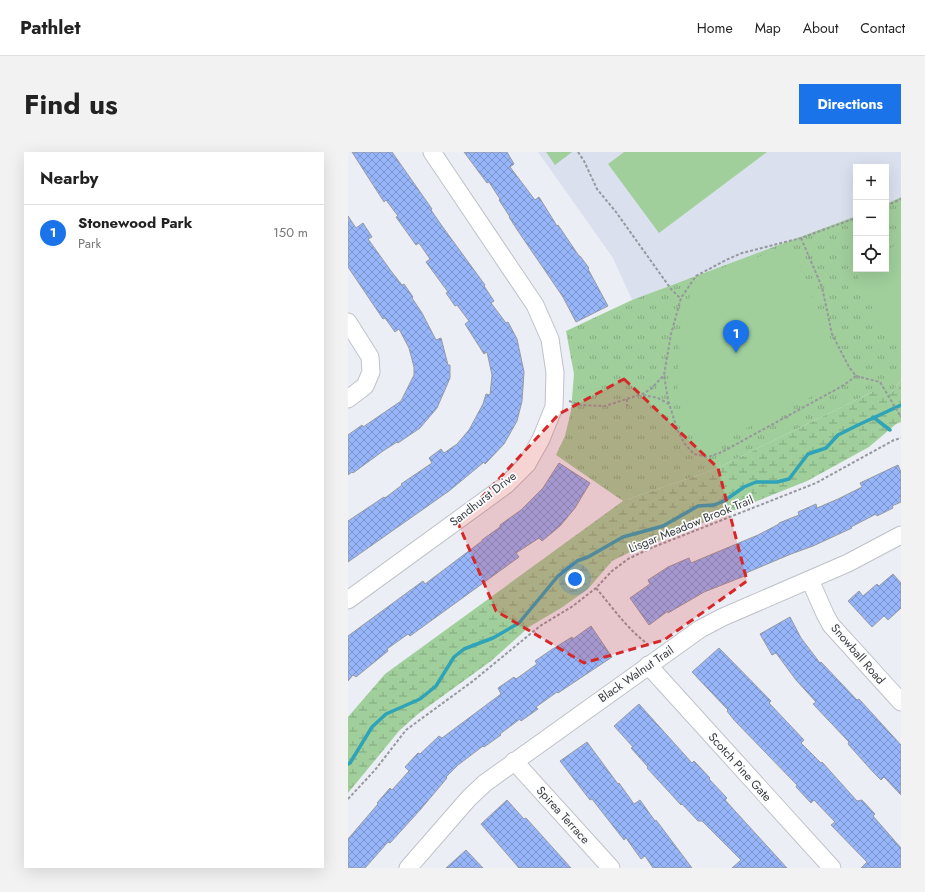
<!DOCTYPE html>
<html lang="en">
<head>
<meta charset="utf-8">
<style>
  body { margin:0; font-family:Jost,sans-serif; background:#f2f2f2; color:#222 }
  .controls { position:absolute; right:12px; top:12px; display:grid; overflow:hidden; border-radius:0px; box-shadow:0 4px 16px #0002 }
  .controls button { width:36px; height:36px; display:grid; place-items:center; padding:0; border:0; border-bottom:1px solid #e0e0e0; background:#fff; color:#222; font:20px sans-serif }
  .you { position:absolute; left:227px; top:427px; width:14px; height:14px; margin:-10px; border:3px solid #fff; border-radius:50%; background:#1a73e8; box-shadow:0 0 0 6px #1a73e833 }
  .badge { display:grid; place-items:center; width:26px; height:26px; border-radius:50%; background:#1a73e8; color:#fff; font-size:13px; font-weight:700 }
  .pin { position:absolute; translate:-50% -33px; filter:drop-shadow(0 1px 2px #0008) }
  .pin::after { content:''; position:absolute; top:21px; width:14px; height:12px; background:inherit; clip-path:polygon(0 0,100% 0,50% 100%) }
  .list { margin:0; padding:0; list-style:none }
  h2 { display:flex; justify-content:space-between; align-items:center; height:52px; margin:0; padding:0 16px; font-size:17px }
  h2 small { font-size:13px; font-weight:400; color:#767676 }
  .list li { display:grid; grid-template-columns:26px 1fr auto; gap:12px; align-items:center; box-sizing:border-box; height:56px; padding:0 16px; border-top:1px solid #e0e0e0 }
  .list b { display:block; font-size:15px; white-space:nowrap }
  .list p { margin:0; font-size:13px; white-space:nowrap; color:#767676 }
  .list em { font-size:13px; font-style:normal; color:#767676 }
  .icon { flex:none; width:22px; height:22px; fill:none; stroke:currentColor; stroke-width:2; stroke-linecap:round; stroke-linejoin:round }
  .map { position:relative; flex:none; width:553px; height:716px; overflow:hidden; border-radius:0px }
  header { display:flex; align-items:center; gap:24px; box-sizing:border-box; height:56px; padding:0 20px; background:#fff; border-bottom:1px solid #e0e0e0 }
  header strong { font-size:19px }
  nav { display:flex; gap:22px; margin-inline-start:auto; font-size:14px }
  .intro { display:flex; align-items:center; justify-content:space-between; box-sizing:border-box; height:96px; padding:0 24px }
  h1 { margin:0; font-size:28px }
  .button { padding:10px 18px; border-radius:0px; background:#1a73e8; color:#fff; font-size:14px; font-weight:700 }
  main { display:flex; gap:24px; padding:0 24px }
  aside { flex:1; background:#fff; border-radius:0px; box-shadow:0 4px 16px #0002 }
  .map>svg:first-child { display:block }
</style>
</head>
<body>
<header>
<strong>Pathlet</strong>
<nav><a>Home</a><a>Map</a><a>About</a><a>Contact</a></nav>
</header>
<div class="intro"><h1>Find us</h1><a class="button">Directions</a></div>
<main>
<aside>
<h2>Nearby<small></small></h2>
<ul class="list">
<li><span class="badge">1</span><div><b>Stonewood Park</b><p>Park</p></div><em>150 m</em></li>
</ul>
</aside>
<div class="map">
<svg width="553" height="716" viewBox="0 0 553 716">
  <defs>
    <pattern id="wetland-marsh" width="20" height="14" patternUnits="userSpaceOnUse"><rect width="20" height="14" fill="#a0cf9b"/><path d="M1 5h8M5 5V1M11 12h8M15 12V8" fill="none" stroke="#84a980"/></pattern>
    <pattern id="park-tufts" width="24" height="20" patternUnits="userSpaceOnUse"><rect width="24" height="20" fill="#a0cf9b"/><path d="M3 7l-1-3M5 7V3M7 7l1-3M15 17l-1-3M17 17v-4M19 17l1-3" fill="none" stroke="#84a980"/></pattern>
    <pattern id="building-cross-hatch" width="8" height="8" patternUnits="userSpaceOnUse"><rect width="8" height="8" fill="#97b5f9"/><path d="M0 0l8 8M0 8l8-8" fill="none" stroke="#7c94cb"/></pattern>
  </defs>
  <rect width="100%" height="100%" fill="#ebeef5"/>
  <path fill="#dae0ee" d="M190,0h363v45l-15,7v-37h-30v49l-224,84 -19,-42z"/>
  <path fill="url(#wetland-marsh)" d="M553,228v42l-5,2 -27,23 -62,34 -179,72 -16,8 -24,28 -27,19 -32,19 -38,34 -73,53 -19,17 -51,62v-76l37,-43 238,-173 93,-32 156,-77h20z"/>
  <path fill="url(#park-tufts)" d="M198,0h26l-17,13z
    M553,45v183l-9,12h-20l-156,77 -93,32 -67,-46 9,-19 6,-25 3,-37 -8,-43 66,-31 224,-84v53h30v-65z"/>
  <path fill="#a0cf9b" d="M276,0h143l-108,81 -51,-69z
    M553,91v88l-14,6 -34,-71 3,-2v5h30v-19z
    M444,95l34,84 22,36 -2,13 -147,71 -22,-54 3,-68 13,-43 28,-18z"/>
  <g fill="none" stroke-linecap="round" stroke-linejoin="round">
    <path stroke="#2fa3b8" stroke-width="3.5" d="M525,265l17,13
      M0,612l2,-1 22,-36 14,-13 34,-15 16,-13 18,-29 10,-8 29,-11 26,-15 39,-47 19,-15 11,-4 35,-20 40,-11 35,-20 16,-1 10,-4 20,-14 12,-5h21l12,-3 19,-25 18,-6 12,-13 20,-10 43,-20"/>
  </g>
  <path fill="url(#building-cross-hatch)" stroke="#979aa1" d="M4,0h40l40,57 -1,1 11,16 43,59 -1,1 10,15 -3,2 15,20 2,-1 9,17 7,33 -2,29 -5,20 -13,23 -19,20 -1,-2 -35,29 -101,71v-41l36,-24 1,1 17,-13 -1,-1 31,-21 -3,-5 12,-9 3,4 13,-9 12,-14 14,-26 3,-10 4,1 2,-20 -5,-23 -3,2 -19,-30 4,-3 -12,-16 -2,1 -9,-13 2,-1 -22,-30 4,-3 -11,-16 -3,2 -20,-28 2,-1 -12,-16 -2,2z
    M116,0h43l7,12 -4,3 25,33 4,-3 18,29 1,-1 21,31h1l9,12 -1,1 20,37 -32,16 -13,-25 -45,-66 -9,-14h1l-11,-17 1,-1 -11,-17 -2,1z
    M0,64l8,12 7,-5 9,14 -4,2 23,32 11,14 2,-1 9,13 -1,1 10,15 14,27 5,-2 7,27h2v13l-13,30 -17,20 -22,15 -1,-1 -14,9 -30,22 -1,-1 -4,3v-40l14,-10 1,2 38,-26 13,-26v-8l-5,-19 -10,-19 -4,3 -10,-14 -2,1 -35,-52z
    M211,311l31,20 -15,25 -15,18 -18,15 -3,-3 -23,15 3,4 -109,79 -2,-2 -21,15 1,2 -32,26 -3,-2 -5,6v-45l75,-55 2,3 57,-43v-1l18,-13v-2l21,-15 22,-22z
    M550,313l3,7v30l-9,4 1,2 -16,8 -1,-2 -25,13 1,1 -39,18 -22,8 -45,19 1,2 -43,17 -36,21v-2l-19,14 -19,-27 20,-14 -2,-4 20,-13 21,-9 2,5 67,-28 21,-11v-1l20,-8 -1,-3 18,-8 1,4 21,-9 24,-12 -2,-4z
    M545,422l8,9v25l-13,12 -4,-4 -12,11 -24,-26 11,-10 4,5 14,-12 2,2z
    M442,465l11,21 19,25 1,-1 36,38 2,-1 42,46v50l-17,-18 -3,3 -8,-8 -25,-28 1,-2 -36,-38 3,-2 -20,-22 -20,-27 -4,2 -12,-21z
    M243,474l21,31 -54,36 -1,-1 -21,15 2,2 -17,12 -1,-2 -20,15 1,1 -17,12 -1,-1 -25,19 -12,12 1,1 -27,32 -30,33 -2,-1 -23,26h-17v-29l30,-35 -1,-1 13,-15 2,2 17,-19 -4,-4 13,-14 2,1 19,-18 3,2 59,-44 -3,-6 16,-11 2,2 21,-15 -2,-3 16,-11 21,-13 1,2z
    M371,496l52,53 -2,2 35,37 -3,3 20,20 1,-1 35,39 5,-1 13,14 -2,2 28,32v20h-40l6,-6 -36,-37 4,-3 -21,-22 -3,3 -15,-16 1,-2 -63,-65 -7,-9 1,-1 -36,-38z
    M291,552l53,59 2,-2 16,17 -1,1 18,19 -2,2 62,68h-55l9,-8 -39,-39h-4l-16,-17 -1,1 -34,-37 1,-1 -17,-19 2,-1 -19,-21z
    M239,590l31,42 1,-1 15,21 6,-4 15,21 1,-1 36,48h-39l-8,-12 -4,3 -15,-21 -2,2 -32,-41 -2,1 -30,-39z
    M159,648l17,19 2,-1 45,50h-52l-38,-44z
    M118,698l17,18h-37z"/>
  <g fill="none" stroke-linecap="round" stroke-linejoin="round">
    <defs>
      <path id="minor" d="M0,170l22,35 1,15 -6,14 -17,13
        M462,428l15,34 6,11 70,77
        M0,448l158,-115 21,-21 14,-25 13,-32 1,-34 -5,-34 -15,-34 -103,-153
        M300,513l184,203
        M166,609l97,107
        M60,716l61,-70 16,-15 215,-154 23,-12 125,-54 53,-28"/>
    </defs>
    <use href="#minor" stroke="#bfc2c9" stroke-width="19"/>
    <path stroke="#96989d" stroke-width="2" stroke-dasharray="3 2" stroke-linecap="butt" d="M230,0l6,9 13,28 19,23 55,77 9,9
      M538,54l15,-7
      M453,86l21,49 10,47 17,33 7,9 24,6 21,35
      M508,224l-12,9 -122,67 -14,5 -14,-3 -10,-11 -7,-14 -9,-29 -4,-25 7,-41 10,-36 15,-22 30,-16 16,-7 59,-15 55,-20
      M295,243l15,3 11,6
      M279,247v7
      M221,249l12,4 24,1 37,-12 9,-5 13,-14
      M248,436c17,20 32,42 53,57
      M0,647l27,-29 31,-40 67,-49 67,-55 33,-20 23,-18 16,-17 16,-12 23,-11 165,-65 78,-43 7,-2"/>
    <use href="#minor" stroke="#fff" stroke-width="17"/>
  </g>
  <path fill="#d62828" fill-opacity="0.2" stroke="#d62828" stroke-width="3" stroke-dasharray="8 5" stroke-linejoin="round" d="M276,227l94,89 29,113 -83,59 -80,23 -88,-52 -38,-88 101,-109z"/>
  <g text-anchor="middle" stroke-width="3.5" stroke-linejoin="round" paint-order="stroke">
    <g font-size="12" fill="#3b3c3e" stroke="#fafcfe">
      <text transform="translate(135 347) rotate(-38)" y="4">Sandhurst Drive</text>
      <text transform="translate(343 372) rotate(-22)" y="4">Lisgar Meadow Brook Trail</text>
      <text transform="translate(510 502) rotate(49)" y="4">Snowball Road</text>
      <text transform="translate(288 522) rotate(-35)" y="4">Black Walnut Trail</text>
      <text transform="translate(392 615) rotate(48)" y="4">Scotch Pine Gate</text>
      <text transform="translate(215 663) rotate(48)" y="4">Spirea Terrace</text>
    </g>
  </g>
</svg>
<div class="controls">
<button>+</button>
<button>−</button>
<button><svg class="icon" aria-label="locate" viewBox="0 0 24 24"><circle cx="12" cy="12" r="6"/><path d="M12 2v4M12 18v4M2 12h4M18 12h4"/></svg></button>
</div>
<div class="you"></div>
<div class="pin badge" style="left:388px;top:201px">1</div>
</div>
</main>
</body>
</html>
